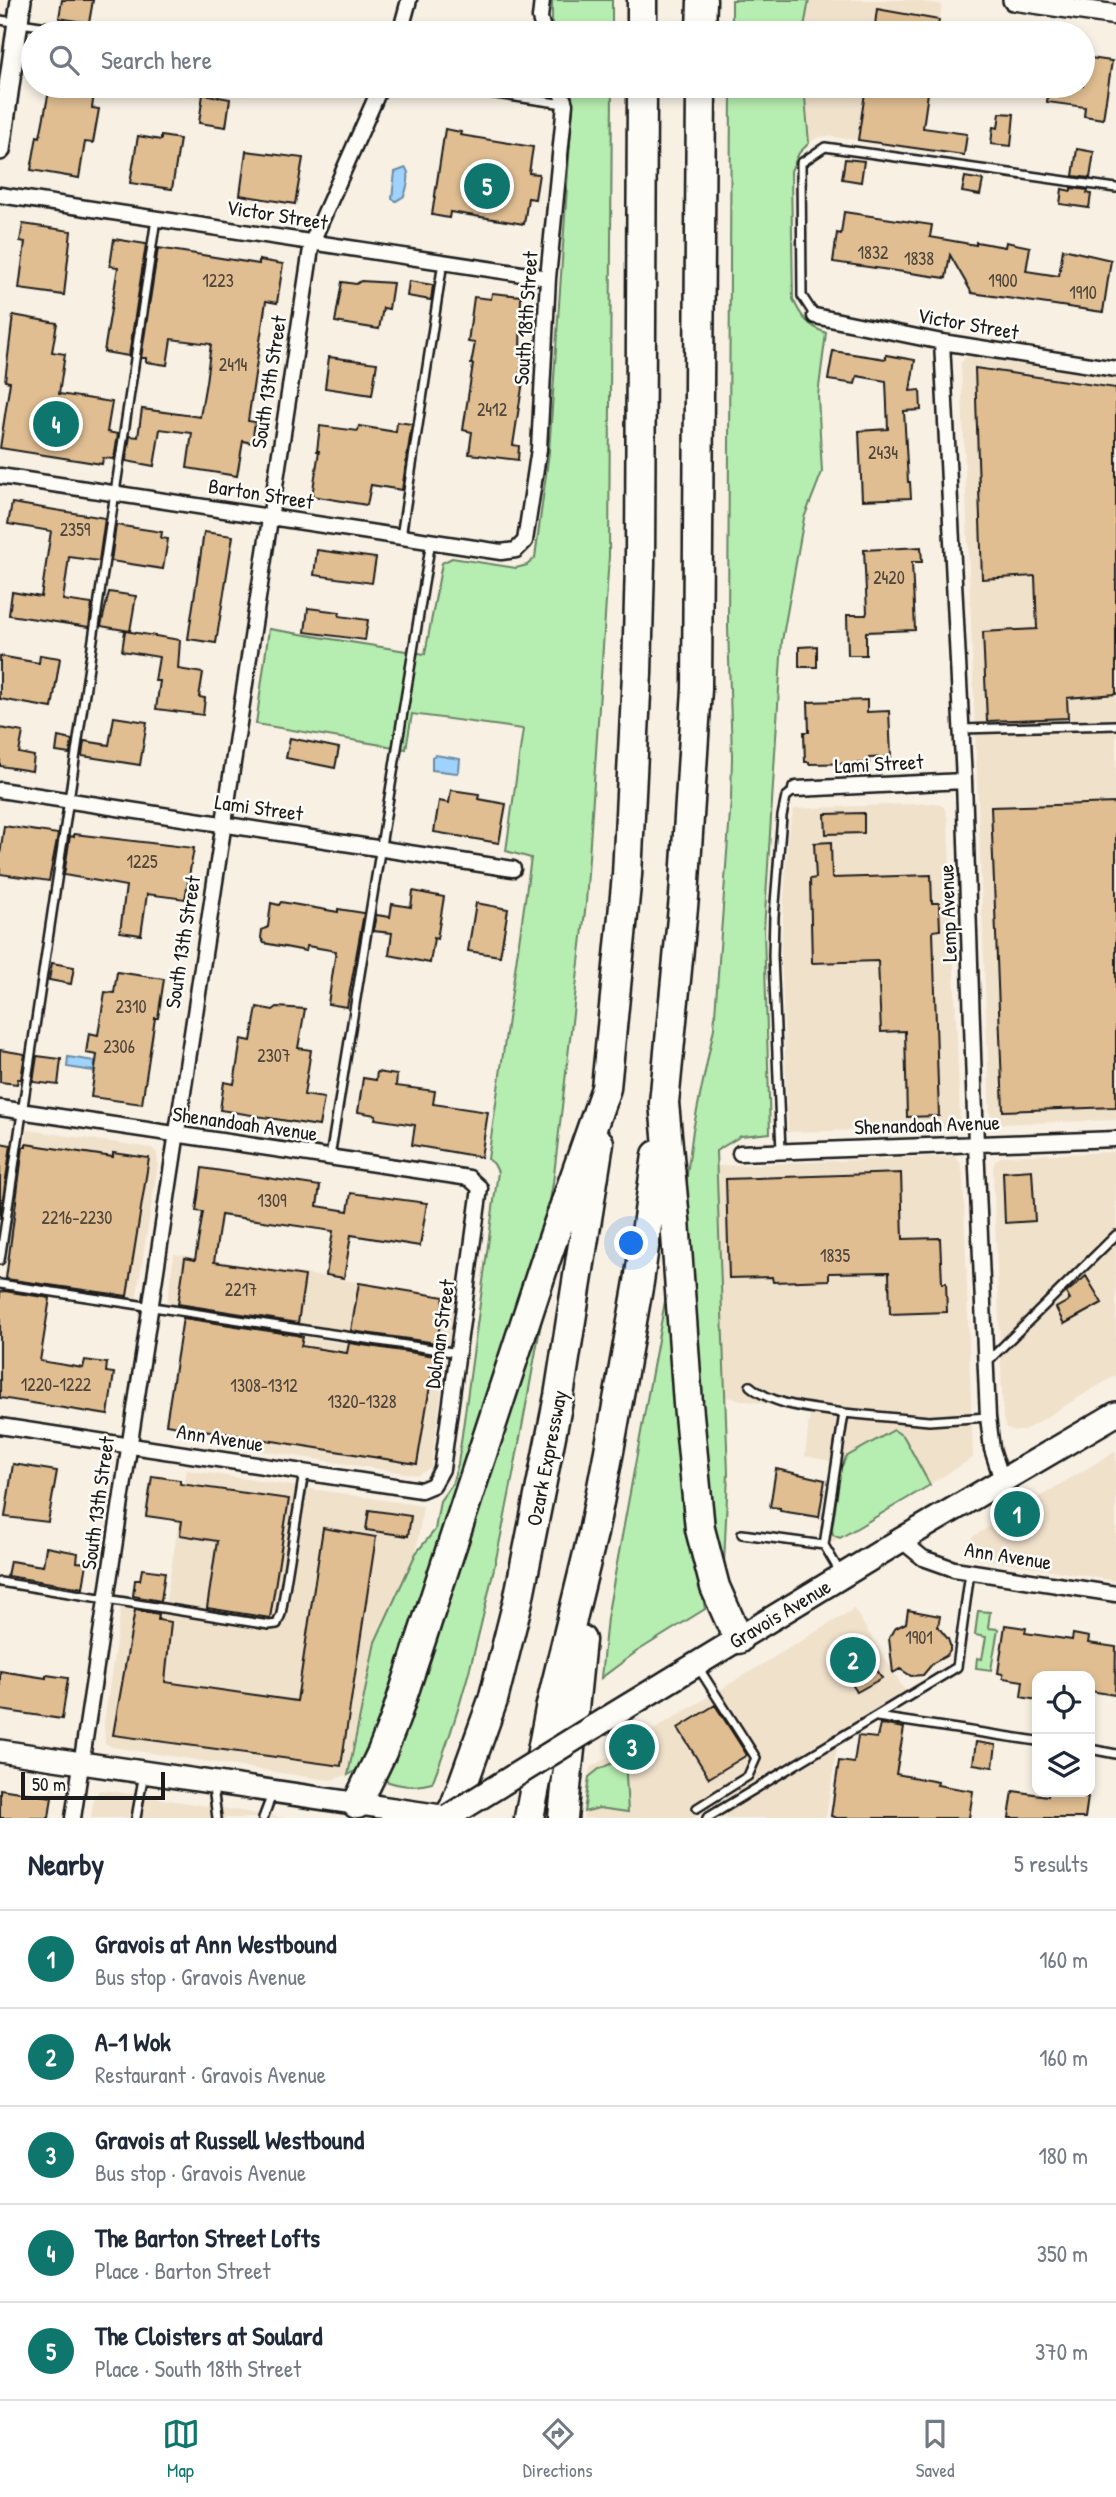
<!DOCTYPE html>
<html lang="en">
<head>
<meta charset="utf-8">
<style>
  body { margin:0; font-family:"Patrick Hand",sans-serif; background:#f6f6f7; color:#1f2937 }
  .controls { position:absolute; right:21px; bottom:21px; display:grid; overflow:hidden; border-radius:14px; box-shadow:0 4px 10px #0003 }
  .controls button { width:63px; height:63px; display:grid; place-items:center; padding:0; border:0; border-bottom:2px solid #e0e1e3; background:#fff; color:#1f2937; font:35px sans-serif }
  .scale { position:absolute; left:21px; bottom:18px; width:144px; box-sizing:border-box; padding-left:7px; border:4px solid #1c1c1c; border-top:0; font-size:19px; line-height:24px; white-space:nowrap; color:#1c1c1c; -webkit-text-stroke:5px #fdfcf7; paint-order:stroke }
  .you { position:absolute; left:632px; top:1244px; width:24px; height:24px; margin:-18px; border:5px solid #fff; border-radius:50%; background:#1a73e8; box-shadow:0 0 0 10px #1a73e833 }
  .badge { display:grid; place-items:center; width:46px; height:46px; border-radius:50%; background:#0f766e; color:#fff; font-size:23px; font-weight:700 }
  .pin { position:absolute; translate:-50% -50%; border:4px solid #fff; box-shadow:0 2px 7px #0006 }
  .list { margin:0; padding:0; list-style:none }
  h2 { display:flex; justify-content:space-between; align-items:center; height:91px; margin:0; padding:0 28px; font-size:30px }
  h2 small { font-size:23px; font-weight:400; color:#747a83 }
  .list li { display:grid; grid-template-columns:46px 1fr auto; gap:21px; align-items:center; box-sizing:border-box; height:98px; padding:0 28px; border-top:2px solid #e0e1e3 }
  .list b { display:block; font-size:26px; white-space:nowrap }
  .list p { margin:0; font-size:23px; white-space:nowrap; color:#747a83 }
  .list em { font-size:23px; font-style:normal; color:#747a83 }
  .icon { flex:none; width:38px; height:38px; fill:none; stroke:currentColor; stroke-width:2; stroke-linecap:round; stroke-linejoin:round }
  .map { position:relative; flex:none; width:1116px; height:1818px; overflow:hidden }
  .search { position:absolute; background:#fff; box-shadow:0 4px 10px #0003; left:21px; right:21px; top:21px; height:77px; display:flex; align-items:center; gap:18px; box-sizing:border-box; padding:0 24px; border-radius:38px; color:#747a83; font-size:26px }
  .sheet { height:581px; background:#fff }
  nav { display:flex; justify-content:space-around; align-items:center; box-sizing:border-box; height:98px; border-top:2px solid #e0e1e3; background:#fff; font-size:19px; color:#747a83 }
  nav a { display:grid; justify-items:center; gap:4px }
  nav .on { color:#0f766e }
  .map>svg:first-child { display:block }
</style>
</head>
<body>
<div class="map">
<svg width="1116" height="1818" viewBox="0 0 1116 1818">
  <rect width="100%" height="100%" fill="#f7f0e3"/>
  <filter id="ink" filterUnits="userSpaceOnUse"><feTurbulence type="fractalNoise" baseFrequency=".0143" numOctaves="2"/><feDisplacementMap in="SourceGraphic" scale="14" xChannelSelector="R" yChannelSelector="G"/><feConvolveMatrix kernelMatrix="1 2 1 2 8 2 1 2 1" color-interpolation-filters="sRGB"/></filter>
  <g filter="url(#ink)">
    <path fill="#f0e1cb" d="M809,0h102l31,5 -5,28h-134z
      M804,86h125l-9,63 -92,-13 -10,1 -9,6z
      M972,356l144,21v743l-120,4 -6,-8 -29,-753 4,-5z
      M936,803l8,4 4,12 12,299 -5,7 -9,3 -158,4 -7,-180 7,-119 6,-24z
      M27,1130l125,18 5,5 1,11 -22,136 -132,-20z
      M1116,1152v223l-93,56h-8l-9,-3 -3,-10 -10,-249 2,-8 7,-5z
      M954,1156l6,7 3,11 10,284 -133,80 -22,9 14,-86 -27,-5 5,-44 -85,-15 -9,-231z
      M174,1254l282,43 -8,51 -281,-43z
      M234,1326l212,33 -15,108 -13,8 -202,-31z
      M1116,1451v130l-142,-24 -3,-4 -3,-10 6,-7z
      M187,1470l236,36 -7,47 -41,89 -27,133 -18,5 -16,-2 -202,-31 -7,-4 -1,-20 19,-128 43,6z
      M854,1609l51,82 -211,127h-111l7,-50z
      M837,1747l-11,71h-110z
      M100,1790l11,1 174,27h-194l3,-21z"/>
    <path fill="#b6edb0" stroke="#698466" stroke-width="2" d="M552,0h60v33h-57l-3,-10z
      M732,0h77l-6,33h-71z
      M570,86h42l-3,470 -23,347 -33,280 -7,41 -172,522 -14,22 -12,7 27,-133 41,-89 19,-23 5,-29 12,-17 6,-20 40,-292 -4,-8 -6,-5 43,-301 -25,-7 17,-122 -111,-15 -6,35 -150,-25 13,-95 156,25 17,-91 10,-5 64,10 11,-3 8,-7 14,-106 22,-324 1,-33z
      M731,86h73l5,57 -10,10 -8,18 2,128c8,18 15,27 33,34l-8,62 4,77 -18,46 -22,123 -18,289 6,203 -29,3 -25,15 12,322 -4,92 -9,-12 -30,-316 2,-62 6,-45 21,-102 17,-229 1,-43 -4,-129z
      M668,1285l29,276 8,48 -69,43 -35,26 6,-60z
      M546,1296c-17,91 -32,182 -52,272 -16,73 -34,146 -62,215 -17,5 -35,3 -51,-4z
      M894,1430l10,7 26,48 -90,53 -7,-3 -1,-6 9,-61 5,-11z
      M978,1611l12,1 -2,16 10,1 -7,41 -15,-2 1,-10 5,1 4,-22 -11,-2z
      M625,1757l3,55 -29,-4 -15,4 5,-35 10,-8z"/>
    <path fill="#9fd3fd" stroke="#6b8aa3" stroke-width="2" d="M406,168c5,7 1,20 -2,28l-8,5 -4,-2 3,-27z
      M435,755l25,4 -1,12 -2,2 -25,-3v-13z
      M68,1057l27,4 -1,10 -27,-4z"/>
    <path fill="#e0be92" stroke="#1c1c1c" stroke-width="2" d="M62,0h31l-4,23 -30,-5z
      M877,9l62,11 -2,13h-63z
      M1083,57l29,4 -9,58 -19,-3 1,-9 -38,-5 2,-16h34z
      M50,86h45l-3,22 7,1 -6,34 -8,-1 -6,36 -48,-8 6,-34 3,1z
      M866,86h63l-6,42 44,6 -3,21 -106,-15z
      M203,94l27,5 -4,28 -27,-4z
      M1000,113l14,1 -3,32 -20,-2 2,-17 5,1z
      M445,129l16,3 -1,3 73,12 -4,26 10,1 -4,25 -7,-1 -4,26 -74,-12 -1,6 -17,-3z
      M138,136l23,4v-4l19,3 -8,50 -42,-6z
      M1077,149l17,3 -4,26 -17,-2z
      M246,151l57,7 -8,46 -55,-9z
      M845,159l19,2 -3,21 -19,-3z
      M965,177l18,3 -3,15 -18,-3z
      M1071,188l17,2 -1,3 4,1 -2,14 -29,-4 2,-15 9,2z
      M844,212l88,13 -2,12 46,8v-3l29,5 1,-5 24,5 -4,24 33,5 4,-27 48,11 -8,52 -131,-19 -22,-38 -4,23 -113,-16 4,-29 4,1z
      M23,224l48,7 -7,64 -45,-6 6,-47 -5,-1z
      M114,239l32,5 -17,112 -25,-4 14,-85 -8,-1z
      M158,248l101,16v-4l24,4 -6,39 -11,-2 -18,120 7,1 -3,21 -9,-2 -6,35 -50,-8 5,-35 -32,-4 -6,37 -28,-5 4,-25 8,1 4,-28 58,8 6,-35 5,-38 -40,-5 -4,26 -21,-3v-4h-5z
      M361,281l32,2 -4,26 -6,-1 -4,21 -44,-7 7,-40 14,2z
      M409,281l24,4 -2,15 -24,-4z
      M492,293l29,3 -1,61h3l-3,17 4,1 -11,70 6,1 -1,14 -49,-6 3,-22 -9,-2 10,-66h-2l4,-21 -7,-1 6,-45 17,2z
      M13,315l44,8 -5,29 13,2 -6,40 53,8 -5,30 11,2 -4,25 -11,-1 -1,6 -102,-16 10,-66 -5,-1z
      M833,351l53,8v-4l29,5 -5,31 10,-1 1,20 -17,1 4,71h2l1,16 -49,2 -3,-69 29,-2 -2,-48 -29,-5 -2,8 -27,-4z
      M329,357l48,6 -5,32 -47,-7z
      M975,368l141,20v306l-49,4 1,20 -81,3 -4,-89 54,-3 -2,-53 -53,3z
      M397,422l15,2 -10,66 -31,-5 -4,20 -55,-9 7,-45h-2l3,-25 38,5 1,-5 37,6z
      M12,503l93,15 -6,43 -30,-4 -6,43 29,4 -3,23 -80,-12 3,-23 29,5 10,-66 -43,-7z
      M116,525l46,7 -1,6 7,1 -5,30 -52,-8z
      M204,532l29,4 -17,107 -28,-4z
      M921,547l1,15h-10l3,68 -49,2v23h-18l-1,-40h19l1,-3 -3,-62z
      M317,550l59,8 -4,25 -58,-8z
      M109,592l27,4 -6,35 -29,-5z
      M308,608l32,4 -1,4 29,4 -3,20 -60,-8z
      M125,631l55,9 -2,29 25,4 -4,24 6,1 -2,17 -47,-6 4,-28h-5l4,-24 -37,-6z
      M817,646v21h-18v-20z
      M40,655l20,3 -8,50 -52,-9v-43l39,7z
      M867,700v12l22,-1 2,46 -22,1v5l-60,1v-2h-4l-1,-30h5l-1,-30z
      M114,717l33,5 -7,43 -58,-9 2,-15 25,4z
      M0,728l23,4 -4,21 15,3 -2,15 -32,-5z
      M58,737l14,3 -2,14 -14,-2z
      M290,738l49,10 -4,20 -49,-10z
      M451,790l28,4 -1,5 28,5 -7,39 -65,-11 5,-31 10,2z
      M1116,803v304l-113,4 -12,-304z
      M864,813v20l-38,1 -1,-20z
      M4,826l54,8 -9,47 -49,-7v-19z
      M74,834l120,14 -9,51 -38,-5 -6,41 -21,-3 6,-46 -62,-11 6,-39 4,1z
      M831,842l1,36 99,-3 1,28h7l1,27 -7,1 6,185 -32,1 -2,-86 -24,1 -3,-71 -66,2 -2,-84 6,-1 -2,-35z
      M413,891l31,6 -7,42 -3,-1 -4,25 -41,-8 3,-22 -19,-2 3,-16 14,2 2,-13 19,3z
      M281,902l57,10v-3l26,4 -17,94 -19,-3 8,-53 -29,-5 -1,5 -42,-8 -3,-5 1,-8 6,-3 3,-24 8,2z
      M476,903l32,6 -8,47 -32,-5z
      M52,963l22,4 -3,17 -22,-4z
      M117,972l47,7 -6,39h-3l-13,86 -51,-7 6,-42 -11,-2 3,-20 9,2 7,-43 9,1z
      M257,1007l16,3 4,-3 28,2 -7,39 13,2 -7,45 20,3 -5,28 -99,-16 4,-28 10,2 7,-45 10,2z
      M0,1050l25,4 -4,25h-3l-1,5 -17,-2z
      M37,1056l24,3 -3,26 -25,-3z
      M377,1072l20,3 -1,11 39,5 -2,13 55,8 -7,45 -69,-12 3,-20 -40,-6 1,-4 -18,-3 5,-34 13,2z
      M0,1143l11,2 -11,74z
      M26,1144l87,13v-4l36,5 -22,138 -121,-17 17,-132h3z
      M202,1168l118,18 -3,20 31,5 3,-18 76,10 -7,43 -69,-11 -7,43 -18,-3 7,-44 -112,-16 -7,47 91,14 -7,47 -120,-19 7,-46 10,2 8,-48 -7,-1z
      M1032,1170l3,51 -30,2 -2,-51z
      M901,1173l2,66 37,-1 2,45h4l1,29 -57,2 -1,-42 -60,1v7l-56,2 -1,-5 -43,1 -3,-99z
      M1086,1276l16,27 -38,21 -8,-16 14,-8 -4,-7z
      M359,1283l85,14 -7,46 -86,-12z
      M4,1291l46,7 -10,63 43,7 2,-8 22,3 -1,9 8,1 -6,42 -108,-17v-106z
      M183,1318l113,17 7,2 -2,9 46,7 2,-10 86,13 -18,108 -251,-40z
      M13,1464l44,7 -9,51 -43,-5z
      M776,1469l49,11 -6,37 -39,-6v-3l-10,-1z
      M152,1476l28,4v4l109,15 -19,119 -63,-10 10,-67 -37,-6 2,-14 -36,-5z
      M369,1510l42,6 -3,20 -42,-6z
      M323,1528l53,9 -35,229 -228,-31 22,-125 24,4 -1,6 13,2 -6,60 132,19z
      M46,1547l32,6 -1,9 10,1 -4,25 -76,-12 3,-15 33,5z
      M142,1569l23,3 -4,29 -28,-5 2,-16h5z
      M908,1610l32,6 -2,11 10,12 2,6v6l-4,5 -13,7 -10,12 -12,1 -11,-7 -7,4 -4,-35 5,-9 12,-6z
      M1005,1625l21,3 -1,5 47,7 1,-6 16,3 -1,6 28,4 -1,48 -25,-4v-15h-53v24l-16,-3 2,-16 -20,-3v-4l-5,-1z
      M859,1642l23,36 -25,14 -23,-36z
      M0,1671l46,7v-3l22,3 -6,41 -62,-9z
      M715,1705l32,50 -38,23 -31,-50z
      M880,1724l24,4 -8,46 42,8 -1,3 36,6 -4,27h-132l-6,-2 8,-55 15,2 4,-27 19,2z
      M976,1742l20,3 -3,22 -20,-3z
      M0,1789l52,8 -3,21h-49z
      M1013,1791l35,5v-4h24v2l16,3 -3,21h-76z"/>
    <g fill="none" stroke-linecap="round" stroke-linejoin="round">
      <defs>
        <path id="service" d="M0,20l88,13
          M441,86l123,18
          M815,316l-13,-20 -1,-133 24,-16 291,41
          M401,537l42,-275
          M962,729l154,-4
          M781,1151l-8,-195 1,-40 8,-100 4,-19 10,-8
          M330,1157l101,-616
          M0,1260l156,-1041
          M0,1284l459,69
          M987,1362l129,-127
          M750,1386c25,21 63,22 94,27
          M742,1534l82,11
          M840,1572l-16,-27 20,-132 85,8 59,-4
          M0,1582l269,43 8,-1 4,-10 23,-142
          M877,1717l160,24
          M1090,1749l26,5
          M213,1787l4,31
          M697,1808l51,-32 8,-18 -58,-91
          M136,1818l8,-45
          M263,1818l10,-26
          M707,1818l250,-151 13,-95"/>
        <path id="minor" d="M542,0l-2,18 4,15
          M400,33l9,-33
          M0,195l548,83
          M815,316l127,26 174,27
          M942,342l22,439 12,364 12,272 4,32 10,31
          M0,476l501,76 15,-2 9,-9 14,-92 9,-171 17,-174 -6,-18
          M796,789l168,-8
          M0,790l513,79
          M0,1108l469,70 11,10 -38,281 -9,16 -12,5 -421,-64
          M740,1153l376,-14
          M901,1540l22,18 31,11 162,25
          M73,1818l239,-1576 69,-156"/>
        <path id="tertiary" d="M1013,0l103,15
          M0,150l21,-150"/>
        <path id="secondary" d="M0,1751l448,66"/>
        <path id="primary" d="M595,1726l306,-186 215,-126"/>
        <path id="motorway" d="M642,33v-33
          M701,33l1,-33
          M701,86l-4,603 -13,208 -20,206 11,117 13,184 12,125 15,58 23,52
          M357,1804l25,-52 13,-33 152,-463 59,-168 21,-213 10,-202 3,-110 2,-477
          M448,1818l7,-12 38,-106 25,-99 41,-205 40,-253
          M529,1818l21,-109 43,-176 16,-82 30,-169 18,-127
          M563,1818l18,-178"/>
      </defs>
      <use href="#service" stroke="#1c1c1c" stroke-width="12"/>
      <use href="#minor" stroke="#1c1c1c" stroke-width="19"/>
      <use href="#tertiary" stroke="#1c1c1c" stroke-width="24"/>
      <use href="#secondary" stroke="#1c1c1c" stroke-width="26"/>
      <use href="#primary" stroke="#1c1c1c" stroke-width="28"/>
      <use href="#motorway" stroke="#1c1c1c" stroke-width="33"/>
      <use href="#service" stroke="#fdfcf7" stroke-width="7"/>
      <use href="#minor" stroke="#fdfcf7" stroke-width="14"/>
      <use href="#tertiary" stroke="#fdfcf7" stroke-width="19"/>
      <use href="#secondary" stroke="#fdfcf7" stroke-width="21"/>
      <use href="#primary" stroke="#fdfcf7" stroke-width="23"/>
      <use href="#motorway" stroke="#fdfcf7" stroke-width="28"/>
      <defs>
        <path id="primary-bridge" d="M448,1817l147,-91"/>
      </defs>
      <use href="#primary-bridge" stroke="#1c1c1c" stroke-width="28" stroke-linecap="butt"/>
      <use href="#primary-bridge" stroke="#fdfcf7" stroke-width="23"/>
    </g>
  </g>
  <g text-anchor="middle" stroke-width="5" stroke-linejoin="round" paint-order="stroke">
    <g font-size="18" fill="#4d443a">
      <text x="873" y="259">1832</text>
      <text x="919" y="265">1838</text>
      <text x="218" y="287">1223</text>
      <text x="1003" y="287">1900</text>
      <text x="1083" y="299">1910</text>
      <text x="233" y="371">2414</text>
      <text x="492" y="416">2412</text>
      <text x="883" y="459">2434</text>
      <text x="75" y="536">2359</text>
      <text x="889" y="584">2420</text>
      <text x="142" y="868">1225</text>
      <text x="131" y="1013">2310</text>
      <text x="119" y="1053">2306</text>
      <text x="274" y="1062">2307</text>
      <text x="272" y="1207">1309</text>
      <text x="77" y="1224">2216-2230</text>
      <text x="835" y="1262">1835</text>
      <text x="241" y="1296">2217</text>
      <text x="56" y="1391">1220-1222</text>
      <text x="264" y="1392">1308-1312</text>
      <text x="362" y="1408">1320-1328</text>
      <text x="919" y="1644">1901</text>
    </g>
    <g font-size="21" fill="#1c1c1c" stroke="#fdfcf7">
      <text transform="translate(277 215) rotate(9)" y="7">Victor Street</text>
      <text transform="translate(526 318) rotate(-86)" y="7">South 18th Street</text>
      <text transform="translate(968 324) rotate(10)" y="7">Victor Street</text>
      <text transform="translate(269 382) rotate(-81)" y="7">South 13th Street</text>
      <text transform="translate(261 494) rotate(9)" y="7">Barton Street</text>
      <text transform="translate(879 764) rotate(-3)" y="7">Lami Street</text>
      <text transform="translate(259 808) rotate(8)" y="7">Lami Street</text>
      <text transform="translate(948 913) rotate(-92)" y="7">Lemp Avenue</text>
      <text transform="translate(183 942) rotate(-81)" y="7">South 13th Street</text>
      <text transform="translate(245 1124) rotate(8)" y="7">Shenandoah Avenue</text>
      <text transform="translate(927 1125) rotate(-2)" y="7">Shenandoah Avenue</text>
      <text transform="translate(440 1334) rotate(-82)" y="7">Dolman Street</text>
      <text transform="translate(220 1438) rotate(9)" y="7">Ann Avenue</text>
      <text transform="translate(547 1458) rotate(-79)" y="7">Ozark Expressway</text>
      <text transform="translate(98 1503) rotate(-82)" y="7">South 13th Street</text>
      <text transform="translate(1008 1556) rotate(9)" y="7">Ann Avenue</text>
      <text transform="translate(780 1614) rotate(-31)" y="7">Gravois Avenue</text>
    </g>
  </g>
</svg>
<div class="controls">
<button><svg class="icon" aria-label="locate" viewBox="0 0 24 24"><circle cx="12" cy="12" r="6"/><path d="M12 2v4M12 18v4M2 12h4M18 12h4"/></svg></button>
<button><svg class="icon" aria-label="layers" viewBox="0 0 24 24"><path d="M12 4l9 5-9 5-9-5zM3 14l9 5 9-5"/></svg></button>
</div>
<div class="scale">50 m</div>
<div class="you"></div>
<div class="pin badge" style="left:1017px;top:1514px">1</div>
<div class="pin badge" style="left:853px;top:1660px">2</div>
<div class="pin badge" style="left:632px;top:1747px">3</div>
<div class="pin badge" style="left:56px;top:424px">4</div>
<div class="pin badge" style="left:487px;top:186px">5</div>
<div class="search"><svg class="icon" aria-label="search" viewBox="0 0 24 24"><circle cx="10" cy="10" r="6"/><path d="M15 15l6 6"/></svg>Search here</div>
</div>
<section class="sheet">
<h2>Nearby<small>5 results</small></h2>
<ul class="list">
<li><span class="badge">1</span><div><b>Gravois at Ann Westbound</b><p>Bus stop · Gravois Avenue</p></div><em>160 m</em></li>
<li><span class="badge">2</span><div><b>A-1 Wok</b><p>Restaurant · Gravois Avenue</p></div><em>160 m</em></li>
<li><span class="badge">3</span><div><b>Gravois at Russell Westbound</b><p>Bus stop · Gravois Avenue</p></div><em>180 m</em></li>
<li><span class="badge">4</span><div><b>The Barton Street Lofts</b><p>Place · Barton Street</p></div><em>350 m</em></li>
<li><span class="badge">5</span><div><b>The Cloisters at Soulard</b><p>Place · South 18th Street</p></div><em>370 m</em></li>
</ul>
</section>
<nav>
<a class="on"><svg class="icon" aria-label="map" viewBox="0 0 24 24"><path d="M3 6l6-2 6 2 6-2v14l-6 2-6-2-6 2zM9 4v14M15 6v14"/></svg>Map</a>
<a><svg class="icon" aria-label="directions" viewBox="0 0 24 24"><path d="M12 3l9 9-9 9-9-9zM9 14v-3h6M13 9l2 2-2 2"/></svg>Directions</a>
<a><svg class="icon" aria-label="saved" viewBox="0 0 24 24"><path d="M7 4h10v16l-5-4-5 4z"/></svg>Saved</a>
</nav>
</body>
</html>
